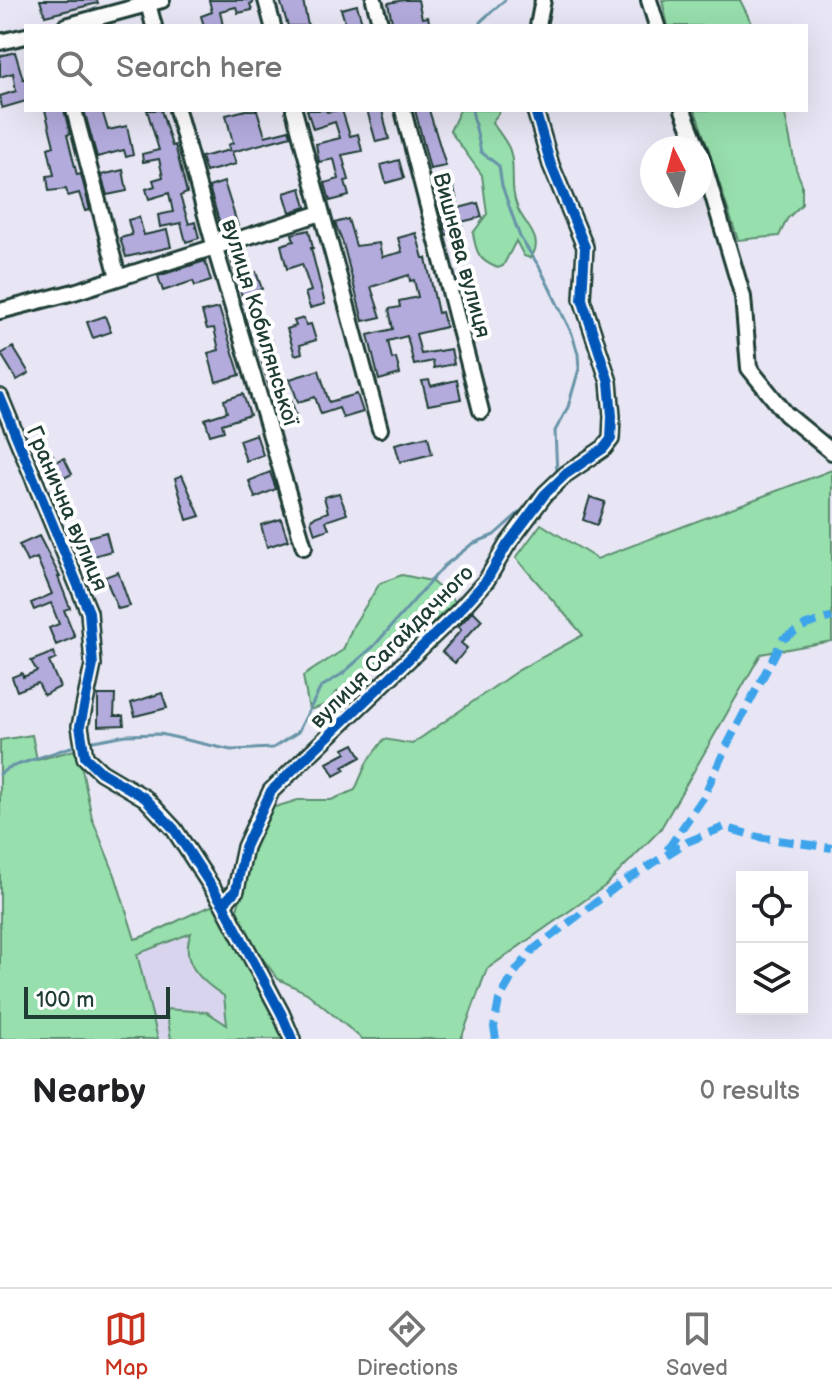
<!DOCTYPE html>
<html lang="en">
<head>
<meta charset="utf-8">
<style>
  body { margin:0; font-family:"Balsamiq Sans",sans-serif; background:#f2f2f2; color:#202124 }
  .controls { position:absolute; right:24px; bottom:24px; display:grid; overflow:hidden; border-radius:0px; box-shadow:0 8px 32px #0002 }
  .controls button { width:72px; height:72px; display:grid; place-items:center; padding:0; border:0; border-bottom:2px solid #e0e0e0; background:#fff; color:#202124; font:40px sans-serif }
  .compass { position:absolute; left:640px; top:136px; width:72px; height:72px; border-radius:50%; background:#fff; box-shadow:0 8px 32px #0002; rotate:354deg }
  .scale { position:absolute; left:24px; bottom:20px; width:146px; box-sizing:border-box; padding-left:8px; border:4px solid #1f3d34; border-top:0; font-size:22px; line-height:28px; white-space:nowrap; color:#1f3d34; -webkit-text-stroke:6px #fff; paint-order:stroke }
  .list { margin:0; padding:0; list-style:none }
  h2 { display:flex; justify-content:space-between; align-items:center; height:104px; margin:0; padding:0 32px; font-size:34px }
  h2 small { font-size:26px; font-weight:400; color:#757577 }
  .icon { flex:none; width:44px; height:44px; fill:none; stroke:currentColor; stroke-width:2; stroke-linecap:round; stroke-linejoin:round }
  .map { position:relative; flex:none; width:832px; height:1039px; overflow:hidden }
  .search { position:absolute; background:#fff; box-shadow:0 8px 32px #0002; left:24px; right:24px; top:24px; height:88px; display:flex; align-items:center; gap:20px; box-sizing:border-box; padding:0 28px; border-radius:0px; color:#757577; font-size:30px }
  .sheet { height:248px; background:#fff }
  nav { display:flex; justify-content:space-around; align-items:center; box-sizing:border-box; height:112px; border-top:2px solid #e0e0e0; background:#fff; font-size:22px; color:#757577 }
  nav a { display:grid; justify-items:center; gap:4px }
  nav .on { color:#c8321e }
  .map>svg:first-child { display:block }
</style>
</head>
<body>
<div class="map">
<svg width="832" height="1039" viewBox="0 0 832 1039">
  <rect width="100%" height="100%" fill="#e8e6f4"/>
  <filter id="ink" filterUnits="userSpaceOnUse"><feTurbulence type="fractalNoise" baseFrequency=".0125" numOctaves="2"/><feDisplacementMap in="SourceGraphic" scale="16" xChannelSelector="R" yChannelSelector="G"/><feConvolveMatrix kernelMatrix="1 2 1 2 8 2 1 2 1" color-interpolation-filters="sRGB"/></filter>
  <g filter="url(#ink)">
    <path fill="#d8d4ed" d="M219,911l67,128h-128l-23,-91z"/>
    <path fill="#97dfad" stroke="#5b8e70" stroke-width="2" d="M662,0h78l13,26h-85z
      M460,110h41l-9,12c5,8 13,17 17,26 8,18 -1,38 9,61 7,16 28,32 12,49l-6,-2 -8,-15 -13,25 -5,2c-19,-7 -22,-15 -25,-35l14,-19 -5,-39 -32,-44z
      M695,110h89l12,59 6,15v20l-15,15 -8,17 -41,4z
      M832,470v171l-71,13 -101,176 -55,56 -118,83 -26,70h-99l-55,-46 -29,-14 -15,-20 -3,21 28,59h-117l-5,-30 41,3 20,13 -3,-29c-23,-15 -45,-34 -33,-63l-54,21 21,85h-158v-299l32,-5 5,25 41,-11 14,69 23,57 20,64c29,-8 54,-27 83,-35l6,14 18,5 -5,-13 28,-100 33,-10h33l24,-10 12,-28 17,-23 28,5 105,-73 66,-36 -67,-77 25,-34 56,35z
      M402,575l29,6 25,21 -48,42 -34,19 -22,22 -15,7 -11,13 -17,5 -6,-34 40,-26 10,-24 27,-43z"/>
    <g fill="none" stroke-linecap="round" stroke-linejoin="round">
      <path stroke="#6794a8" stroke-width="3" d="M479,26l2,-5 24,-21
        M472,110l9,42 18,14 3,20 18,51 20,31 32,66 6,20 1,15 -11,38 -13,24 2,43
        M88,742l38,-7 34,-1 71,16 42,-2 25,-16 23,-45 21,-13 32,-28 70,-80 28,-22 22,-9 36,-32
        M0,774l8,-6 69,-23"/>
    </g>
    <path fill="#b3abdc" stroke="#1f3d34" stroke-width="2" d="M40,0h57l1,3 -53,13z
      M209,0h44v3l-3,1 2,6 -14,3 -2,-6 -16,4 3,15h-19l-3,-10 11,-4z
      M280,0h23l5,26h-20z
      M404,0h14l4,18 6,-1 2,9h-37l-5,-23z
      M357,5l6,21h-17l-5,-17z
      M15,52l8,27h3v22l-24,7 -2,-12 16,-5 -3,-18 -13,4v-21z
      M45,110h19l6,24 -3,1 10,40 4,-1 9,36 -5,1 -6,-18 -11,3 -2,-7 -17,2 -2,-15 7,-1 -6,-27 6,-2z
      M84,110h18l6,20 19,-4 6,29 -7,2 -2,-7 -27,7z
      M147,110h14l11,36 3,-1 12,48 -7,3 9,28 6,-2 4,16 -13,4 -5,-19 -21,4 -2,-12 15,-3 -4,-19 -20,6 -3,-10 9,-3 -2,-6 10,-3 -4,-18 -16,3 -1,-8 17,-4z
      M246,110h11l8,26 24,-6 2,6 -59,16 4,12 -30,8 -5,-15 29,-7 -2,-5 5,-2 -7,-28z
      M307,110h19l1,2 15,-2 8,26 8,-2 4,17 -20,4 7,25 -4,1 4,15 -19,5 -5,-18 14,-4 -5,-20 -15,3 -3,-18 24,-6 -5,-16 -22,7z
      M367,110h15l7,29 -13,3z
      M415,110h14l17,56 -16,3z
      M399,160l5,18 -18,5 -5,-18z
      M123,170l4,21 -20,4 -6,-20z
      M224,182l14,44 -16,5 -13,-44z
      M453,185l6,23 19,-5 4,14 -21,5 2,9 -17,4 -10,-46z
      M301,188l5,19 -16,5 -6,-19z
      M139,217l5,18 23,-5 4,17 -45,10 -6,-19 12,-3 -4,-15z
      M348,219l8,27 23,-3 3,14 20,-5 -4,-14 18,-5 7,25h3l12,55 4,-1 4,15 -30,7 5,20 30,-5 3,15 -20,4 -1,-7 -19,4 -7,-29 -19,5 4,18 4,-1 4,16 -21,6 -11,-45 25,-6 -4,-20 11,-2 -1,-6 19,-4 -4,-17 -4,1 -1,-6 -38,12 10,30 -18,4 -20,-78 -8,-20z
      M309,230l4,18h-2l14,56 -15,4 -5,-15 6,-2 -9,-27 -15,5 -6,-24 13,-4 -2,-7z
      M246,248l6,25 4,-1 6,17 -20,7 -13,-43z
      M205,261l6,20 -16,5 -2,-5 -30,10 -5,-15z
      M219,308l21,67 -24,7 -8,-29 11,-3 -5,-22 -7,1 -5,-17z
      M105,316l6,16 -18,6 -6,-16z
      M304,318l2,7 5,-1 5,16 -16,5 2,8 -7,2 -8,-26 9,-3 -2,-5z
      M272,340l13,42 -16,5 -12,-42z
      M13,347l16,26 -12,7 -16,-26z
      M319,370l10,32 28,-8 6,18 -20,6 -4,-10 -18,6 -6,-17 -17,5 -8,-23z
      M429,380l2,6 26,-6 4,19 -33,6 -6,-24z
      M243,394l7,21 -28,9 2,7 -14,4 -5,-16 22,-7 -3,-12z
      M291,399l6,20 -15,4 -6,-20z
      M256,434l7,21 -17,6 -7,-21z
      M428,436l4,18 -32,8 -5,-18z
      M50,449l6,13 8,-4 8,16 -16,8 -15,-29z
      M270,472l6,17 -21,9 -6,-17z
      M182,475l18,41 -13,4 -12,-42z
      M339,493l8,21 -21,7 3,8 -14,5 -4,-13 1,-3 16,-6 -4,-15z
      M590,497l15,5 -8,23 -14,-5z
      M281,519l7,21 -21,7 -6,-22z
      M106,532l5,19 -21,6 -6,-19z
      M39,536l21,41h-2l12,31 -6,2 11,27 -19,8 -7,-17 10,-4 -8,-21 -17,7 -3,-7 21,-9 -15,-36 -10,4 -8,-17z
      M118,572l12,34 -12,3 -13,-32z
      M473,611l9,9 -21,23 6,5 -12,15 -13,-11 19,-22 -3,-3z
      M54,652l2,7 -7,3 11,25 -16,8 -6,-12 -21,8 -5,-14 10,-4 1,4 14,-6 -6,-10z
      M162,693l5,15 -32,8 -4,-13z
      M98,695h17l-1,21h9l1,9 -26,1z
      M354,744l7,13 -18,10 2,3 -11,6 -7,-13 19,-10 -2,-4z"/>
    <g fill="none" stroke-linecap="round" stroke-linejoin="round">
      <defs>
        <path id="minor" d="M147,0l7,26
          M266,0l7,26
          M374,0l7,26
          M649,0l8,26
          M66,26l96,-26
          M538,26l5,-26
          M0,42l26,-6
          M74,110l44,167
          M177,110l38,138 89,299
          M294,110l86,319
          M403,110l78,301
          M683,110l15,38
          M700,152l43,145 6,71 37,46 46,38
          M0,311l74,-19 247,-79
          M0,397l89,215 4,53 -13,61 5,31 16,15 44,26 29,31 49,75 58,109 11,26
          M223,904l13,-14 9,-43 26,-56 186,-178 29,-32 21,-36 38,-51 21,-20 38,-26 7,-9 1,-23 -3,-34 -27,-83 3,-52 -34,-82 -16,-55"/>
      </defs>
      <use href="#minor" stroke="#1f3d34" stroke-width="20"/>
      <use href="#minor" stroke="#fff" stroke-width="14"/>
      <path stroke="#3da4eb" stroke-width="8" stroke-dasharray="16 8" stroke-linecap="butt" d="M667,850l36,-52 23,-51 57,-108 23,-14 26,-8
        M496,1039l-2,-12 5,-27 16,-28 19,-23 86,-65 67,-42 37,-15 34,10 74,11"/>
      <defs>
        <path id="cycleway" d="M0,397l89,215 4,53 -13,61 5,31 16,15 44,26 29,31 49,75 58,109 11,26
          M223,904l13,-14 9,-43 26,-56 186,-178 29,-32 21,-36 38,-51 21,-20 38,-26 7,-9 1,-23 -3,-34 -27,-83 3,-52 -34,-82 -16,-55"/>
      </defs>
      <use href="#cycleway" stroke="#fff" stroke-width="15"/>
      <use href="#cycleway" stroke="#0057b8" stroke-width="10"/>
    </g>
  </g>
  <g text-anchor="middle" stroke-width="8" stroke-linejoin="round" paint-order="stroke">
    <g font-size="22" fill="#1f3d34" stroke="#fff">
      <text transform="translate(463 255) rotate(75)" y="8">Вишнева вулиця</text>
      <text transform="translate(261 322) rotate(73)" y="8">вулиця Кобилянської</text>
      <text transform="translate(68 508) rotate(67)" y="8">Гранична вулиця</text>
      <text transform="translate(391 646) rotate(-45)" y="8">вулиця Сагайдачного</text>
    </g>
  </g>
</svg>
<div class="controls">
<button><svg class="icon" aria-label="locate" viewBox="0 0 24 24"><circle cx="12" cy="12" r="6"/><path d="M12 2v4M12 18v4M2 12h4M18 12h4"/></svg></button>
<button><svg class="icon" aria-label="layers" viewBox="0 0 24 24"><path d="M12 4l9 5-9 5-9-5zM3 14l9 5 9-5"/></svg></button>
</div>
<svg class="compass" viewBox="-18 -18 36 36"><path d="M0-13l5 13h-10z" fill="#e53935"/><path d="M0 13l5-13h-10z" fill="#757577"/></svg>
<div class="scale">100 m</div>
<div class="search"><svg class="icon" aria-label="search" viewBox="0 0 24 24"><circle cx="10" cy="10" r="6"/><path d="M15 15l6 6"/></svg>Search here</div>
</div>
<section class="sheet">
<h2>Nearby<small>0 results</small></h2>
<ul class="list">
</ul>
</section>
<nav>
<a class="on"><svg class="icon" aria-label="map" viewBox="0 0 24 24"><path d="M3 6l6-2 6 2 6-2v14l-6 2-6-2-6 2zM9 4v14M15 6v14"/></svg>Map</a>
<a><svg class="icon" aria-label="directions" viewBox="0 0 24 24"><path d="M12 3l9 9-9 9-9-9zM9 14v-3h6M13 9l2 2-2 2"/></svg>Directions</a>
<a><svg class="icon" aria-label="saved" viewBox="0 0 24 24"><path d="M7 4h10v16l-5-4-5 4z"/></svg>Saved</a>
</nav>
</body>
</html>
